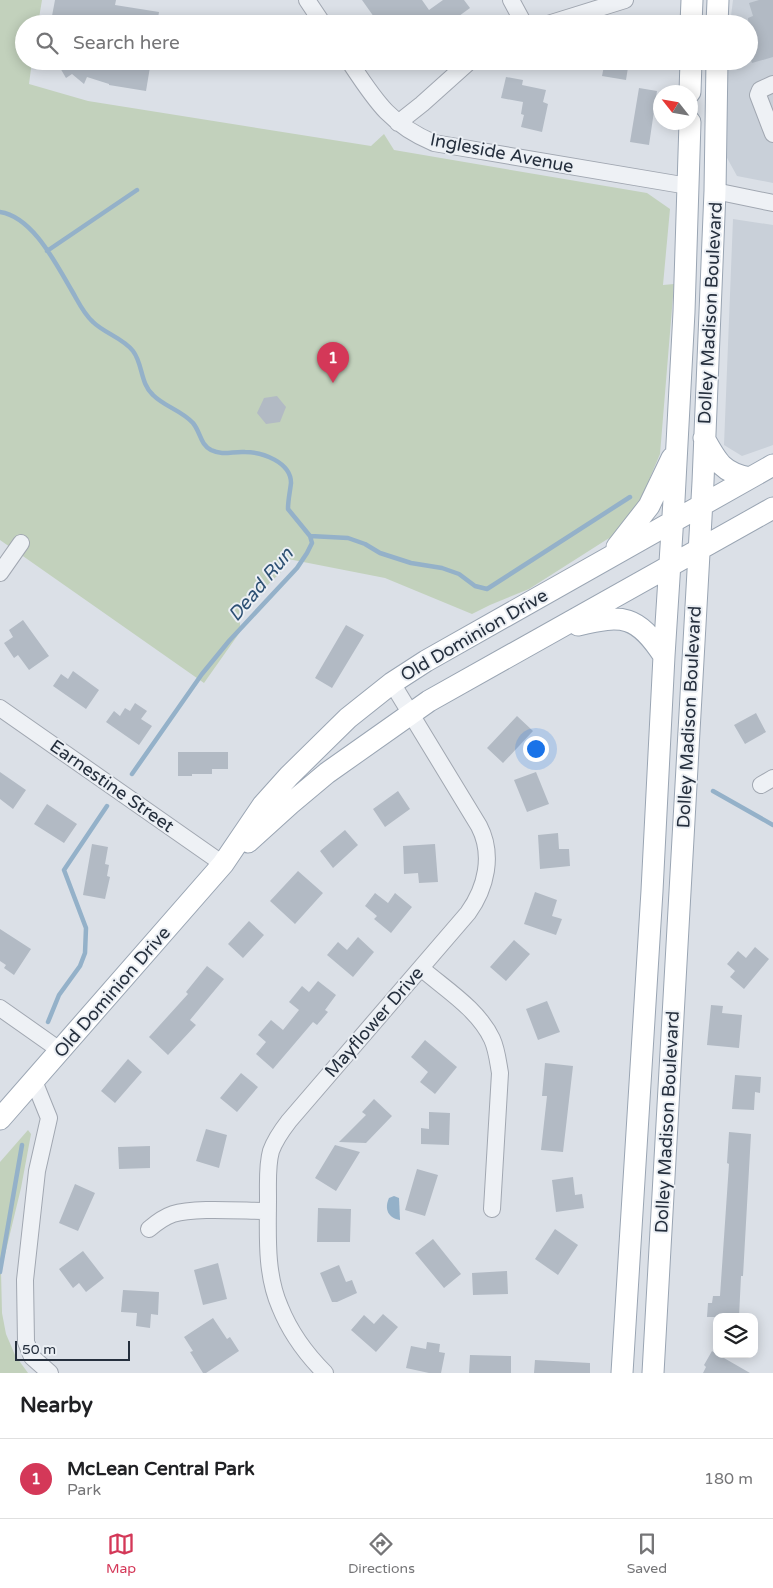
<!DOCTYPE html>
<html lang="en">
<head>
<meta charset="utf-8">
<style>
  body { margin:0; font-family:"Varela Round",sans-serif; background:#f2f2f2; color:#202124 }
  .controls { position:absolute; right:15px; bottom:15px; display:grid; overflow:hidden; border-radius:10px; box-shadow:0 2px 12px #0003 }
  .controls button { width:45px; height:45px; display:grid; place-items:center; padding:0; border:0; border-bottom:1px solid #e0e0e0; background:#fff; color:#202124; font:25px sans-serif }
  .compass { position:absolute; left:653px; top:85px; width:45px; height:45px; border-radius:50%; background:#fff; box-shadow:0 2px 12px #0003; rotate:301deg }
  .scale { position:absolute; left:15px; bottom:12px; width:115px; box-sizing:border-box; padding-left:5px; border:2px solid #252f3d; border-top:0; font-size:14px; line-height:18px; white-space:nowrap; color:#252f3d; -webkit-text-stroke:4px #ebeff4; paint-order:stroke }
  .you { position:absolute; left:535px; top:748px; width:18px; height:18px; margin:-12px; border:4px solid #fff; border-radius:50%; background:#1a73e8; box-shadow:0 0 0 8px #1a73e833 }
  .badge { display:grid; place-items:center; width:32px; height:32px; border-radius:50%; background:#d43858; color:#fff; font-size:16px; font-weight:700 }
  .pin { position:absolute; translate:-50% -41px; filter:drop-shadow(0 1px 2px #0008) }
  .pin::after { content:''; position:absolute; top:26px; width:18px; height:15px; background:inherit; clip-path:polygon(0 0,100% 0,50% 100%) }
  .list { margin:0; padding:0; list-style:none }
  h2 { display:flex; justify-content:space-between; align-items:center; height:65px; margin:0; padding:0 20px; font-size:21px }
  h2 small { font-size:16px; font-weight:400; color:#757577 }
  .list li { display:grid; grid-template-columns:32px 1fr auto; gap:15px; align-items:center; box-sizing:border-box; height:80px; padding:0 20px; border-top:1px solid #e0e0e0 }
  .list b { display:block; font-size:19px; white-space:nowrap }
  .list p { margin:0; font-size:16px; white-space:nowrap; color:#757577 }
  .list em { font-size:16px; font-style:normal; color:#757577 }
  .icon { flex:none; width:28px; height:28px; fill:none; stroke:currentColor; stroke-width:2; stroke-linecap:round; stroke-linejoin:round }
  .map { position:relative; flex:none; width:773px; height:1373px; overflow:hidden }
  .search { position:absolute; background:#fff; box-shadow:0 2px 12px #0003; left:15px; right:15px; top:15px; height:55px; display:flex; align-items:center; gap:12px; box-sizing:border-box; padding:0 18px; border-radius:28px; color:#757577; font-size:19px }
  .sheet { height:145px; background:#fff }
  nav { display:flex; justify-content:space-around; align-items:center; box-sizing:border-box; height:70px; border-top:1px solid #e0e0e0; background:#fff; font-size:14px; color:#757577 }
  nav a { display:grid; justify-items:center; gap:2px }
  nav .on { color:#d43858 }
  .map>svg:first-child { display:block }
</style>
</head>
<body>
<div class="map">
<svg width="773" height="1373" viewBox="0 0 773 1373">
  <rect width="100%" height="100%" fill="#dbe0e7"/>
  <path fill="#c9d0d9" d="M733,0h40v183l-36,-7 -11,-20 1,-95h22v-37h-19z
    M733,219l40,6v220l-31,11 -18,-11z"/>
  <path fill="#c2d1bc" d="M0,0h42l-4,24h-14v37h8l-3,23 59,17 283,45 13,-12 10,16 253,43 23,16 -7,76 11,-1 -14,170 -11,26 -1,17 -11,26 -31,17 -77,49 -39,16 -18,9 -87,-36 -97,-19 -8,14 -40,39v20l-36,51 -204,-143z
    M28,1130l3,4 -10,54 -20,83 1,42 4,21 9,21 13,18h-28v-211z"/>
  <path fill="#94b1c9" d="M394,1196l5,2 1,22c-12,-2 -16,-11 -11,-22z"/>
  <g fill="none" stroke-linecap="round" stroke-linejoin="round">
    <path stroke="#94b1c9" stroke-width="4.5" d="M0,212c33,5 56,52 72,79 6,10 11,22 21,31 11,11 30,16 40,29 10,13 7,32 20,44 12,12 28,15 40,28 8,10 7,21 18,27 12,6 22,1 34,2 17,0 46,10 46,31 -1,9 -3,17 -3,26l22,27 2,7 -5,10 -10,15 -68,73 -27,33 -70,100
      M47,251l90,-61
      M310,536l38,2 17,6 15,9 31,10 31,5 17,6 16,12 12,3 143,-92
      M713,791l60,34
      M48,1022l11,-27 21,-29 5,-13 1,-25 -22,-58 43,-64
      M0,1272l22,-127"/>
  </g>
  <path fill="#b2bac4" d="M55,0h61l-1,5 44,7 -2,12h-97l1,-6 -9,-2z
    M362,0h60l7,10 14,-10h21l6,8 -22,16h-69z
    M759,0h14v57l-21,6 -3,-9v-7l3,-1 -3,-10 -1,-18 5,-2 -4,-13z
    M56,61h95l-5,30 -37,-6v-1l-22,-7 -3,7 -12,-10 -6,4z
    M605,61h24l-3,19 -24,-4z
    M506,77l17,3 -1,5 24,5 -3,12 5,2 -6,28 -21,-5 3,-12 -3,-1 2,-12 -22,-4z
    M639,88l18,3 -8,54 -19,-3z
    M277,396l9,11 -6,15 -14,2 -9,-11 7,-15z
    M23,620l26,36 -20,14 -11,-15 -4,3 -10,-15 9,-6 -4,-7z
    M346,625l18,10 -32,53 -17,-10z
    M73,671l26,19 -13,19 -33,-23 8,-12 7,5z
    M135,703l12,8 -6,8 11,7 -13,19 -33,-23 8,-11 6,5 5,-8 5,3z
    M756,713l10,19 -21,12 -11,-19z
    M517,716l16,15 -30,32 -16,-15z
    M178,752h50v17h-16v5h-20v2h-14z
    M0,772l26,18 -13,19 -13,-10z
    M536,772l13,32 -22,8 -13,-32z
    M398,791l12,18 -25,18 -12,-18z
    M47,804l30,20 -13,19 -30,-19z
    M345,830l13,15 -25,23 -13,-17z
    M558,833l1,16h10l1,17 -30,3 -2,-34z
    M92,844l16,3 -3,17 4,1 -2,11 3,1 -5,22 -22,-4z
    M435,844l3,38 -19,1 -1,-10 -14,1 -1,-28z
    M298,871l25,22 -28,31 -25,-23z
    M535,892l22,8 -5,16 10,3 -6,16 -32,-11z
    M375,893l13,10 7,-10 17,14 -21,26 -17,-14 3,-3 -12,-10z
    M249,921l15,14 -21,23 -15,-14z
    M0,929l31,20 -17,26 -10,-7 2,-3 -6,-4z
    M358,937l16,15 -21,25 -26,-22 11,-13 9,8z
    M514,940l16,14 -24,27 -16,-14z
    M755,947l14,12 -25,30 -14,-12 5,-6 -8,-7 11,-13 8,7z
    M207,966l17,13 -34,41 6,5 -28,30 -19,-18 39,-43 -2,-2z
    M318,981l18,14 -11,15 3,2 -11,13 -4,-3 -40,47 -17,-15 10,-12 -8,-7 13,-15 12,10 16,-20 -10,-8 13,-16 7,6z
    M547,1001l13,31 -22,8 -12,-31z
    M711,1005l12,1 -1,7 20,2 -3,33 -32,-3z
    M425,1040l32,27 -22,27 -15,-12 8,-10 -17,-15z
    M128,1059l14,13 -27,31 -14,-12z
    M545,1063l28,3 -10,86 -22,-2 6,-54h-5z
    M241,1073l17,14 -21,25 -17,-14z
    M735,1075l26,2 -1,16 -5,-1 -1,18 -22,-1z
    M374,1099l18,17 -26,27 -27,-1 27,-27 -4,-3z
    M429,1112l21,1 -1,32 -28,-1v-16l8,1z
    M206,1129l21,6 -8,33 -23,-7z
    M729,1132l22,2 -8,142h-2l-2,41h-32l1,-14h4l1,-7h7l9,-132 -2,-1z
    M335,1145l25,7 -24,39 -21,-13z
    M150,1146v22l-31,1 -1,-22z
    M417,1169l21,6 -13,41 -20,-6z
    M573,1177l2,18 7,-1 2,14 -28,4 -4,-32z
    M75,1184l20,9 -17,38 -19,-8z
    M318,1208l33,1 -1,33h-33z
    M555,1229l23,16 -20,30 -23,-16z
    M433,1239l28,35 -17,14 -29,-35z
    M83,1251l21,27 -18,14 -7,-9 -6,5 -14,-19z
    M218,1263l9,36 -24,6 -9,-35z
    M339,1265l7,17 6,-2 5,13 -20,9h-5l-12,-29z
    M507,1271l1,23 -35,1 -1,-22z
    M123,1290l36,2 -1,23 -7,-1 -1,14 -14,-2 1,-13 -16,-1z
    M383,1314l15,13 -22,25 -25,-22 13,-15 10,9z
    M213,1318l14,21 3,-2 9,14 -33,22h-3l-13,-21 3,-1 -9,-14z
    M427,1342l13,2 -1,8 6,1 -4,20h-12l-23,-5 5,-22 15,3z
    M712,1351l5,3 33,19h-47l3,-6 -2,-2z
    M470,1355l41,1v17h-42z
    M535,1360l55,3v10h-56z"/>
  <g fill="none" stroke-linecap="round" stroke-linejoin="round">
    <defs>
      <path id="minor" d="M307,0l16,24
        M511,0l13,24
        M548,24l77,-24
        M349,61c26,39 40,63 85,82l254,43
        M773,84l-13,6 -2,5 15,39
        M398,123l24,-19 48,-43
        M715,191l58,12
        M0,573l21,-30
        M0,708l223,156
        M761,785l12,-7
        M421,968c24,21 57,41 71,71 5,11 6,23 8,34l-8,136
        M0,1008l61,43
        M34,1081l15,37 -12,53 -12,109 1,62 6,15 18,16
        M149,1229c7,-6 15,-12 24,-15 21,-7 70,-3 95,-3
        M325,1373c-19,-19 -35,-41 -45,-66 -15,-34 -12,-74 -12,-110 0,-15 -1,-32 3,-46 4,-11 11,-21 18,-30l179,-208c18,-25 26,-58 11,-87l-87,-143"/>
      <path id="major" d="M691,24l1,-24
        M717,24l1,-24
        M690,92l1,-31
        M704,438c13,24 19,35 46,40
        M617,547l32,-41 23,-48
        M578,625c45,-11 59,-10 86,31
        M248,842l42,-38 37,-31 102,-72 344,-193
        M0,1119l223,-255 40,-59 26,-29 59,-58 44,-35 34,-22 347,-196
        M622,1373l30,-482 12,-235 10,-156 10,-188 6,-190
        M653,1373l50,-891 12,-291 2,-130"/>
    </defs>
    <use href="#minor" stroke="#a1a7b1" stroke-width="18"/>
    <use href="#major" stroke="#9aa5b3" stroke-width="23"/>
    <use href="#minor" stroke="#eef1f5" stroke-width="16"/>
    <use href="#major" stroke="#fff" stroke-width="21"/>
  </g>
  <g text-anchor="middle" stroke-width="4" stroke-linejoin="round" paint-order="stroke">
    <g font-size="18" fill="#252f3d" stroke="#ebeff4">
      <text transform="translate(502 153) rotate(11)" y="6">Ingleside Avenue</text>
      <text transform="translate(710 313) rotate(-87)" y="6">Dolley Madison Boulevard</text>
      <text transform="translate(474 635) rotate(-30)" y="6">Old Dominion Drive</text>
      <text transform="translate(689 717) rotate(-87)" y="6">Dolley Madison Boulevard</text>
      <text transform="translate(112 786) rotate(35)" y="6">Earnestine Street</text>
      <text transform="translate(112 992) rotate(-49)" y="6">Old Dominion Drive</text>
      <text transform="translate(374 1022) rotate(-49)" y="6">Mayflower Drive</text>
      <text transform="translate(667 1122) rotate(-87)" y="6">Dolley Madison Boulevard</text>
    </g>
    <g font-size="19" font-style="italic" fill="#2d5073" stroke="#ebeff4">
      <text transform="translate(260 584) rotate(-50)" y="7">Dead Run</text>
    </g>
  </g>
</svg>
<div class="controls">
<button><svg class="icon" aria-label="layers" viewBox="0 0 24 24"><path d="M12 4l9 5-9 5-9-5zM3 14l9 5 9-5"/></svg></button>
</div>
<svg class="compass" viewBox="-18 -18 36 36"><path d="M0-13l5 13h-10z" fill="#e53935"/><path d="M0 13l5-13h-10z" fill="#757577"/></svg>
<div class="scale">50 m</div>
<div class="you"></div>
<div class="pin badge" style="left:333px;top:383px">1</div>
<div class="search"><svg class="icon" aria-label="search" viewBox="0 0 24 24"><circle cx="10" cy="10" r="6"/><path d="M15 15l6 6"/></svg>Search here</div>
</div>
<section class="sheet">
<h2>Nearby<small></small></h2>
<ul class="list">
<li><span class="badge">1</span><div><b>McLean Central Park</b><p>Park</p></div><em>180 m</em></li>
</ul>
</section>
<nav>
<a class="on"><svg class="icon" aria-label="map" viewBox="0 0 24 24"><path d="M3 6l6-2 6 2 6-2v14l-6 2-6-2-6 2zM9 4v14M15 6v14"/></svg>Map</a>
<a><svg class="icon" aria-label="directions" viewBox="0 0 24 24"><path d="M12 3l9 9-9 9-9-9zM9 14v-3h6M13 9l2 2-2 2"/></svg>Directions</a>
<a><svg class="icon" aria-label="saved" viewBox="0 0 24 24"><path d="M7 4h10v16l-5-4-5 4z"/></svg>Saved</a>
</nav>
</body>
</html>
